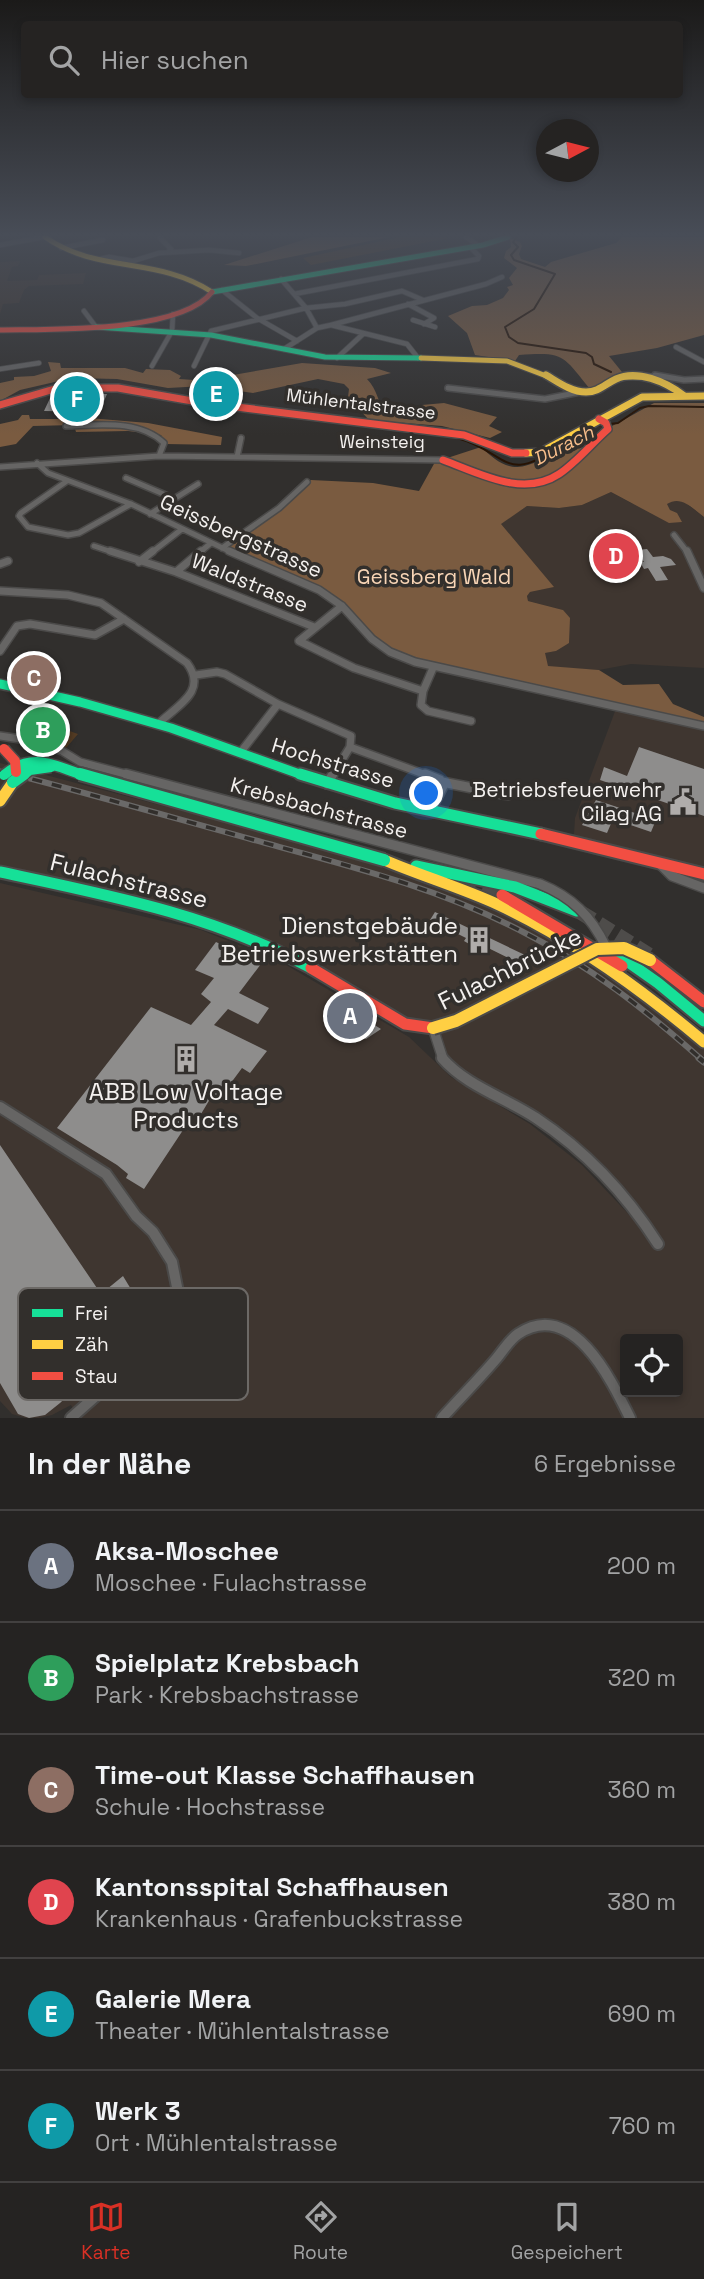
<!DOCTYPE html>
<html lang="de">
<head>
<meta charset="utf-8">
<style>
  body { margin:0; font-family:"Space Grotesk",sans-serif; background:#2d2b2a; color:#f1f3f6 }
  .controls { position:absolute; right:21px; bottom:21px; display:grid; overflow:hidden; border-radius:7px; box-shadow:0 4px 10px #0003 }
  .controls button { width:63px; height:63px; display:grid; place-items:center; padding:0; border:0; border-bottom:2px solid #424040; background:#252322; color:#f1f3f6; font:35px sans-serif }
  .compass { position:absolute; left:536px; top:119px; width:63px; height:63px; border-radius:50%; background:#252322; box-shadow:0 4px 10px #0003; rotate:83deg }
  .you { position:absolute; left:427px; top:794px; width:24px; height:24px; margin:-18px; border:5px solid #fff; border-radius:50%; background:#1a73e8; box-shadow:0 0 0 10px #1a73e833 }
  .badge { display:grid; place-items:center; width:46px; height:46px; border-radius:50%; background:#d93025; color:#fff; font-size:23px; font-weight:700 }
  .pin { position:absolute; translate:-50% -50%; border:4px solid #fff; box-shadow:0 2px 7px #0006 }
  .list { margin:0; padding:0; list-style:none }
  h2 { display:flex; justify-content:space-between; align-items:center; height:91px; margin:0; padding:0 28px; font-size:30px }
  h2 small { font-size:23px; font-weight:400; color:#a3a4a5 }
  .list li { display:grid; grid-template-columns:46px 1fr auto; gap:21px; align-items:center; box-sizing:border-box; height:112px; padding:0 28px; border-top:2px solid #424040 }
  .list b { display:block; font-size:26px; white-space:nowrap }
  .list p { margin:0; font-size:23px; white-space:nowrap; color:#a3a4a5 }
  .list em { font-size:23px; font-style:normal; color:#a3a4a5 }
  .icon { flex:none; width:38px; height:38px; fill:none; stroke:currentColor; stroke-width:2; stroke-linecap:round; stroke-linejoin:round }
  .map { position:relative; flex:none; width:704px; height:1418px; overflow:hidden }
  .search { position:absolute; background:#252322; box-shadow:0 4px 10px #0003; left:21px; right:21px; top:21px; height:77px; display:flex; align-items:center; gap:18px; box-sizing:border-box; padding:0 24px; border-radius:7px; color:#a3a4a5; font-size:26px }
  .sheet { height:763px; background:#252322 }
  nav { display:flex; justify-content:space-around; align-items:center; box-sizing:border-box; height:98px; border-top:2px solid #424040; background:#252322; font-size:19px; color:#a3a4a5 }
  nav a { display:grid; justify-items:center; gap:4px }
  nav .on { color:#d93025 }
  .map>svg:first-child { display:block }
</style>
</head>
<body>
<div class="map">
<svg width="704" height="1418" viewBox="0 0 704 1418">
  <rect width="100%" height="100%" fill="#312f2d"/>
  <path fill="#3f3630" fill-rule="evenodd" d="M20,261l-2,5 -6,1 -5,14 30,-1 2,-5 47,-2 -3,11 -54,2 -5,4 -5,13 -16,1 -3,10v-52z
    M611,492l20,11 39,7 -4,-7 7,-3 10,1 21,16v151l-73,-4 -32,6 -51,-3 -4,-14 12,-2 7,-41 -35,-9 -1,-5 3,-4 23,-5 -53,-63 27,-18 32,2 23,-3z
    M617,706l87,20v148l-147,-37 17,-3 1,-16z
    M0,763l228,60 218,63 71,32 93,54 94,76v370h-626l-7,-13 -19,10 -13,3h-13l-14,-4 -12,-13v-518l201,47 80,32 128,75 42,40 79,47 52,41 73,77 -69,-86 -137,-90 -16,-37 -16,-2 -188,-98 -229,-57zM625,1339h53v53h-53z"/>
  <path fill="#543c24" d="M400,237l49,1 -138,27 -8,-7z
    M39,717l11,3 6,6 22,8 -12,14 -27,-8 3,-4 -7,-2 -3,3 -15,-4 12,-15z"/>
  <path fill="#7a5b40" d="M312,237h77l-143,29 -22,-1z
    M622,237h82v98l-47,13 -48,8 13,16c-11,5 -20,15 -32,17 -28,-34 -25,-37 -71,-34l-4,6 -40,-6 -8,-22 -19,-17 24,-10 15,-1 16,-7 6,-8 -2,-3 6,-2 -4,-7 8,-10 -13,-10 2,-7 5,-4 -1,-9 10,4 2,4 -3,8 2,5 24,8 6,-5 65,-19z
    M48,362l12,1 1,5h64l18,5 3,-4 24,1 11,6 -2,3 30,2 3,3 16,-2 5,-7 69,-12 73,5 16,5 -24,6c11,11 10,23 19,34l39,1 -3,-9 22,-2 53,14 -8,9 13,6 -12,6 -48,-12 -73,-6 -21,-23 1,-8 -5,-5 -26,-5 -65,14 -49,-7 -36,2 -51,-9 -45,-1 -52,12 -20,11v-18l14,-3v-3l20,-1 17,-5z
    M654,403h50v114c-12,-9 -23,-22 -37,-13l3,6 7,3 5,9 -13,1 -58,-31 -29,13 -23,3 -32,-2 -26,18 53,63 -24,5 -3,4 1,5 35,9 7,8 -1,25 -13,8 -11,2 3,13 51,4 24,15 36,-1 14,20 31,13v9l-271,-58 -43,-16 -57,-54 -111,-50 56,-40 33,-28 62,3 46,8 16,-29 46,-15c11,10 21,20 36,20 21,1 114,-51 137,-64z
    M22,415h7l1,4h33l2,-3 83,7 74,14 -1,8 -55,-1 -5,-9 -33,-4 -52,1 -2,-7 -41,1 -17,18 -16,3v-23l18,-4z"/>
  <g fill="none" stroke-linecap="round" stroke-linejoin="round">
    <path stroke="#271304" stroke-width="2" d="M517,237l-4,5 5,5 -7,8 3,5 41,14 -21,35 -29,18 4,10 9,6 68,10 6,4 2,7 17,8
      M593,426l25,-3 22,-15 9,-2 55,1
      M457,438c52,14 46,49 106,6"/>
  </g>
  <path fill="#8e8d8c" d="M59,394h48l-5,12h-7l-3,6 -48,-1 7,-15z
    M647,549l6,8 10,-1 8,3 5,6 -16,2 8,13 -12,1 -8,-13 -4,1 -4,-7h4l-8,-12z
    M639,747l65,22v47l-104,-36 4,-13 23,9z
    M596,800l60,20 -5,12 -38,-13 -6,14 -25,-8z
    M435,912l90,43 -4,9 -43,-21 -7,2 -7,-4 2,-3 -36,-18z
    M216,942l45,22 -22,29 30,15 -11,16 -30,-15 -14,16 53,26 -17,22 -8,-5 -26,35 -6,-4 -12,20 -5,-4 -49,74 -18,-11 2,-4 -11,-9 -60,-37 94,-121 40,18 20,-23 -10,-8 13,-16 -19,-8z
    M347,1008l34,21 -15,10 -31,-15z
    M0,1145l101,149 22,-18 26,43 -89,84 -15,12 -16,3 -11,-4 -18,-31z"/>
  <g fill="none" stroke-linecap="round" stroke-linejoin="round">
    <path stroke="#4e4c4a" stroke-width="15" stroke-dasharray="15 7" stroke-linecap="butt" d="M462,880l40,15
      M580,912l74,46"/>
    <defs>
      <path id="street-far4" d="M466,237l13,9
        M160,238l11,11 -3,3
        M0,245l44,-8
        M61,248l42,-8
        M100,259l9,-2 24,4 26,-8 50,-3 30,3
        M281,279l25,29 11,20 14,-3 76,19 11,14
        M222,290l35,28 40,23
        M294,294l184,-35 1,-3 -9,-9
        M408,304l26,14 -10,6
        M84,311l12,16
        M413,320l22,7
        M331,325l155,-41 16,-7
        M676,347l28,15
        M284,349l33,-21
        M337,358l26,-24
        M152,366l20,-35 1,-17
        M194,366l17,-35 95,-23 39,-4 57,-13 21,9
        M0,369l39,-6
        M639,375l26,2"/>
      <path id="street-far3" d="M655,375l29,5 20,-1
        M448,388l97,11 35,-7
        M66,426c32,-1 73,-7 98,17l-5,13
        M237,457l4,-19
        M37,463l11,10 83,31 102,49
        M0,467l159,-11 284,4
        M126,478l49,21
        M67,481l-46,32 -2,3 9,11 40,8 11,-2 52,-29
        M150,514l48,-30
        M674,535l14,18
        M94,546l21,7
        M222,548l57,-40 28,-26
        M151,553l31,-24
        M199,553l12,-10"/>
      <path id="street-far2" d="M110,551l66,21
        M201,551l-25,21 138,55
        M229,551l90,39 23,16 30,33 18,13 25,10 289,64
        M687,551l17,37
        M139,562l14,-11
        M0,564l8,-3
        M0,591l68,4 33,8 86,60c21,28 -9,42 -29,61
        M342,606l-43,35 55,27 69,23
        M0,651l17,-25 13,-2 65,11 29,-16
        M433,668l-10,23 -2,14 7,6 43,10
        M196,675l21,-3 8,2 53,30 73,32 -1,11
        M0,736l27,4 35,11 18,11 53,14
        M240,753l38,-49
        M332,776l18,-29 79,29"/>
      <path id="street-far1" d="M126,774l414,110
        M425,774l15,6 3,6 -12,24
        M442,782l66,13
        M327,784l6,-10
        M659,863l13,13 32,12
        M433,1028l10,31"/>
      <path id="street" d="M442,1058c24,28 64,40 94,60 50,33 90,76 122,126
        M0,1107l106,67 30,42 17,16 19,30 5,25 -9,34 -10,20 -87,77
        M442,1418c18,-20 37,-39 54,-59 7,-8 13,-19 22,-25 54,-36 93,45 112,84"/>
      <path id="fast-far2" d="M212,292l271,-47 25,-8
        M96,327l115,8 114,22 96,1"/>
      <path id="fast-far1" d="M0,684l80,18 91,26 134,48"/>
      <path id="fast" d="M300,774l95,29 146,31
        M416,866l99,21 62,24
        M0,872c108,23 213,43 311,96
        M614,952l44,31 46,38"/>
      <path id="slow-far2" d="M45,237c53,37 112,19 167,55
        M421,358l86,3 42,16
        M622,377h19"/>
      <path id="slow-far1" d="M546,375c12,7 25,17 40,17 13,0 19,-8 30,-13 21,-10 50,3 67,16
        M526,453l15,-1 101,-55 62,-1"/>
      <path id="slow" d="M0,801l13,-19
        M384,860c38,16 78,28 115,45 75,35 142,84 205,137"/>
      <path id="jam-far2" d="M0,330c51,-1 180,3 212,-38"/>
      <path id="jam-far1" d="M0,405l58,-17h60l86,15 260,32 48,18h14
        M443,460c36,13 80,38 116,14 18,-12 33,-31 49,-45l-2,-6 -7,-4"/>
      <path id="jam" d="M541,834l163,40
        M502,895l120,71
        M650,960l54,42
        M311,968l94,56 28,4"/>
    </defs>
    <use href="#street-far4" stroke="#4b4a49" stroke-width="6"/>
    <use href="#street-far3" stroke="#4b4a49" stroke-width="8"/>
    <use href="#street-far2" stroke="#4b4a49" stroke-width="10"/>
    <use href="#street-far1" stroke="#4b4a49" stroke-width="12"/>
    <use href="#street" stroke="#4b4a49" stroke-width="14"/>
    <use href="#fast-far2" stroke="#4b4a49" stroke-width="7"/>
    <use href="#fast-far1" stroke="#4b4a49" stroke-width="12"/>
    <use href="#fast" stroke="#4b4a49" stroke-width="15"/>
    <use href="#slow-far2" stroke="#4b4a49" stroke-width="7"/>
    <use href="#slow-far1" stroke="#4b4a49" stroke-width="10"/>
    <use href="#slow" stroke="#4b4a49" stroke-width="15"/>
    <use href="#jam-far2" stroke="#4b4a49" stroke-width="7"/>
    <use href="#jam-far1" stroke="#4b4a49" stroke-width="10"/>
    <use href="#jam" stroke="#4b4a49" stroke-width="15"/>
    <use href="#street-far4" stroke="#666564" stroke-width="4.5"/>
    <use href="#street-far3" stroke="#666564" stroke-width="5"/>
    <use href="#street-far2" stroke="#666564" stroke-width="7"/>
    <use href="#street-far1" stroke="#666564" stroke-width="9"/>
    <use href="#street" stroke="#666564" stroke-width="10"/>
    <use href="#fast-far2" stroke="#16e098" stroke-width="5"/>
    <use href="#fast-far1" stroke="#16e098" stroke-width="9"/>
    <use href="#fast" stroke="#16e098" stroke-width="11"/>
    <use href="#slow-far2" stroke="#ffcf43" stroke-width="5"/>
    <use href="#slow-far1" stroke="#ffcf43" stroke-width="7"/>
    <use href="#slow" stroke="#ffcf43" stroke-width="11"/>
    <use href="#jam-far2" stroke="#f24e42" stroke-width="5"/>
    <use href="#jam-far1" stroke="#f24e42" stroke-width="7"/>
    <use href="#jam" stroke="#f24e42" stroke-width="11"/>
    <defs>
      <path id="rail-far2" d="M0,771l20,5"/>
      <path id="rail-far1" d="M13,774c81,21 161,44 241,66 92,25 186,48 271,93 65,33 122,78 176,126"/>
      <path id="rail" d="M699,1058l5,4"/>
    </defs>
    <use href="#rail-far2" stroke="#6a6968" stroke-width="5"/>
    <use href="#rail-far1" stroke="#6a6968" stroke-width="6"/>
    <use href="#rail" stroke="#6a6968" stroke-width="7"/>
    <use href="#rail-far2" stroke="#322f2c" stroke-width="2.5" stroke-dasharray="8" stroke-linecap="butt"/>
    <use href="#rail-far1" stroke="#322f2c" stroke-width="3.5" stroke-dasharray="10" stroke-linecap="butt"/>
    <use href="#rail" stroke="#322f2c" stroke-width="4.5" stroke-dasharray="12" stroke-linecap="butt"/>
    <defs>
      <path id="street-bridge" d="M540,884c32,13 51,32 66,63"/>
      <path id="fast-bridge-far1" d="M4,775c29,-24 50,-9 82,1
        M21,776l9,-6 21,-3"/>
      <path id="fast-bridge" d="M80,774l304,86
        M13,782l11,-8"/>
      <path id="slow-bridge" d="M433,1028l23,-7 141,-72 27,-1 26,12"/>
      <path id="jam-bridge" d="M4,749l11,12 1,11"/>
    </defs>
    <use href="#street-bridge" stroke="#4b4a49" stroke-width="12" stroke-linecap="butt"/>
    <use href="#fast-bridge-far1" stroke="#4b4a49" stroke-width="13" stroke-linecap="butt"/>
    <use href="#fast-bridge" stroke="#4b4a49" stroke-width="16" stroke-linecap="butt"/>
    <use href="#slow-bridge" stroke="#4b4a49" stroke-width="16" stroke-linecap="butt"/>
    <use href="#jam-bridge" stroke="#4b4a49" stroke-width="13" stroke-linecap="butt"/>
    <use href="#street-bridge" stroke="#666564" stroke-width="9"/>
    <use href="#fast-bridge-far1" stroke="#16e098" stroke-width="10"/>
    <use href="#fast-bridge" stroke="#16e098" stroke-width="12"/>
    <use href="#slow-bridge" stroke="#ffcf43" stroke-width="12"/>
    <use href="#jam-bridge" stroke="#f24e42" stroke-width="10"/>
  </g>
  <linearGradient id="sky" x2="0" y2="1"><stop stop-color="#1b1a19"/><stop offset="0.54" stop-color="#484d57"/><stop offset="1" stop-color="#484d57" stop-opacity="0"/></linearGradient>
  <rect width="704" height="435" fill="url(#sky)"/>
  <defs>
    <symbol id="civic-bare" viewBox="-9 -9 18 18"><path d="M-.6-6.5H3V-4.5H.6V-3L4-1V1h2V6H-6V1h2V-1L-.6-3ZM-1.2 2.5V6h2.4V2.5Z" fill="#b0adab" stroke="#322f2c" stroke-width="2.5" paint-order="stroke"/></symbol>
    <symbol id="building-bare" viewBox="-9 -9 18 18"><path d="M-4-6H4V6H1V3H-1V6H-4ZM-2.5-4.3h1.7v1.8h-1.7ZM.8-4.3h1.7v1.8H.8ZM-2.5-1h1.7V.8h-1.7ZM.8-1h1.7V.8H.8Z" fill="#b0adab" stroke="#322f2c" stroke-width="2.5" paint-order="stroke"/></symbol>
  </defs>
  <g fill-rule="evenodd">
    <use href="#civic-bare" x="664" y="783" width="38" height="38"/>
    <use href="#building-bare" x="460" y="921" width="38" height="38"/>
    <use href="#building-bare" x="167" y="1040" width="38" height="38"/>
  </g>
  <g text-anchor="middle" stroke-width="7" stroke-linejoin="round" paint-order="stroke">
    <g font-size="18" fill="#f4f1ef" stroke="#322f2c">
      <text transform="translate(361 404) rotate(7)" y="6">Mühlentalstrasse</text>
      <text x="382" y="448">Weinsteig</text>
    </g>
    <g font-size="19" font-style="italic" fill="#f8be8b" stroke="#322f2c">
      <text transform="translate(563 445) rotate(-27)" y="7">Durach</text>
    </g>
    <g font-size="21" fill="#f4f1ef" stroke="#322f2c">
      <text transform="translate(241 536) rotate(24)" y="7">Geissbergstrasse</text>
      <text transform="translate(250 583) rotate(22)" y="7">Waldstrasse</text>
      <text transform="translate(333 763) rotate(17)" y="7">Hochstrasse</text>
      <text transform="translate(319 808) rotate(15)" y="7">Krebsbachstrasse</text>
    </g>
    <g font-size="21" fill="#f8d5b6" stroke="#322f2c">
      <text x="434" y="584">Geissberg Wald</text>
    </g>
    <g font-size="21" fill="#f4f1ef" stroke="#322f2c" text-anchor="end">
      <text x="662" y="797">Betriebsfeuerwehr<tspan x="662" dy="24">Cilag AG</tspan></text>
    </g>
    <g font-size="24" fill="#f4f1ef" stroke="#322f2c">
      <text transform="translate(129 881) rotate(14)" y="8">Fulachstrasse</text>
      <text transform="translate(510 969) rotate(-26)" y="8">Fulachbrücke</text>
    </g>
    <g font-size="24" fill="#f4f1ef" stroke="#322f2c" text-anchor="end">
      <text x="458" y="934">Dienstgebäude<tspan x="458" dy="28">Betriebswerkstätten</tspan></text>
      <text x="186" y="1100" text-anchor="middle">ABB Low Voltage<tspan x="186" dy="28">Products</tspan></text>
    </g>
  </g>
  <rect x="18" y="1288" width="230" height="112" rx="10" fill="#322f2c" stroke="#6c6966" stroke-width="2"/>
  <rect x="32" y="1309" width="31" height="8" fill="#16e098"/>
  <rect x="32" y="1340" width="31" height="9" fill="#ffcf43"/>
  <rect x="32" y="1372" width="31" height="8" fill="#f24e42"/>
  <g font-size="19" fill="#f4f1ef">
    <text x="75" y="1320">Frei</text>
    <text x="75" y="1351">Zäh</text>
    <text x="75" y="1383">Stau</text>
  </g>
</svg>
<div class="controls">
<button><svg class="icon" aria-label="locate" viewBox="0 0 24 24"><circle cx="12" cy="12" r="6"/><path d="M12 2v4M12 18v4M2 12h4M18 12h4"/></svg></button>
</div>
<svg class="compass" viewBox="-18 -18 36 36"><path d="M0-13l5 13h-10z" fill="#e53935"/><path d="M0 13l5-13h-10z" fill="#a3a4a5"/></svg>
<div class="you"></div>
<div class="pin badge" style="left:350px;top:1016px;background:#6b7280">A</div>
<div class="pin badge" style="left:43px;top:730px;background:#2e9e5b">B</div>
<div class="pin badge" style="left:34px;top:678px;background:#8d6e63">C</div>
<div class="pin badge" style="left:616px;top:556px;background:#e0444e">D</div>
<div class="pin badge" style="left:216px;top:394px;background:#0f9aa8">E</div>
<div class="pin badge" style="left:77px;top:399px;background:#0f9aa8">F</div>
<div class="search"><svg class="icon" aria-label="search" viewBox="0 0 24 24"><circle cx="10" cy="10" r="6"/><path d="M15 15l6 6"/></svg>Hier suchen</div>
</div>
<section class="sheet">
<h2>In der Nähe<small>6 Ergebnisse</small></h2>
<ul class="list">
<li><span class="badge" style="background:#6b7280">A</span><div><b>Aksa-Moschee</b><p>Moschee · Fulachstrasse</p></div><em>200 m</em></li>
<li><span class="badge" style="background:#2e9e5b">B</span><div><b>Spielplatz Krebsbach</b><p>Park · Krebsbachstrasse</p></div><em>320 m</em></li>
<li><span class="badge" style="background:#8d6e63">C</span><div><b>Time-out Klasse Schaffhausen</b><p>Schule · Hochstrasse</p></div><em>360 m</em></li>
<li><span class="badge" style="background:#e0444e">D</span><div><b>Kantonsspital Schaffhausen</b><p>Krankenhaus · Grafenbuckstrasse</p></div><em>380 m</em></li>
<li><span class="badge" style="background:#0f9aa8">E</span><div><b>Galerie Mera</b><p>Theater · Mühlentalstrasse</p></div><em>690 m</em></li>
<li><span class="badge" style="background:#0f9aa8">F</span><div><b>Werk 3</b><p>Ort · Mühlentalstrasse</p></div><em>760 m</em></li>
</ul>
</section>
<nav>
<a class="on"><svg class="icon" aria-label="map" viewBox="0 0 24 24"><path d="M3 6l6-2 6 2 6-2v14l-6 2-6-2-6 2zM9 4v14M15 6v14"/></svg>Karte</a>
<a><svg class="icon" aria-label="directions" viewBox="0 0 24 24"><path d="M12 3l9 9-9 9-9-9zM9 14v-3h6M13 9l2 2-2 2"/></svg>Route</a>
<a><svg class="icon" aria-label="saved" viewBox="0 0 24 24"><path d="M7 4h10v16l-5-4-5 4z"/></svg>Gespeichert</a>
</nav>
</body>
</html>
